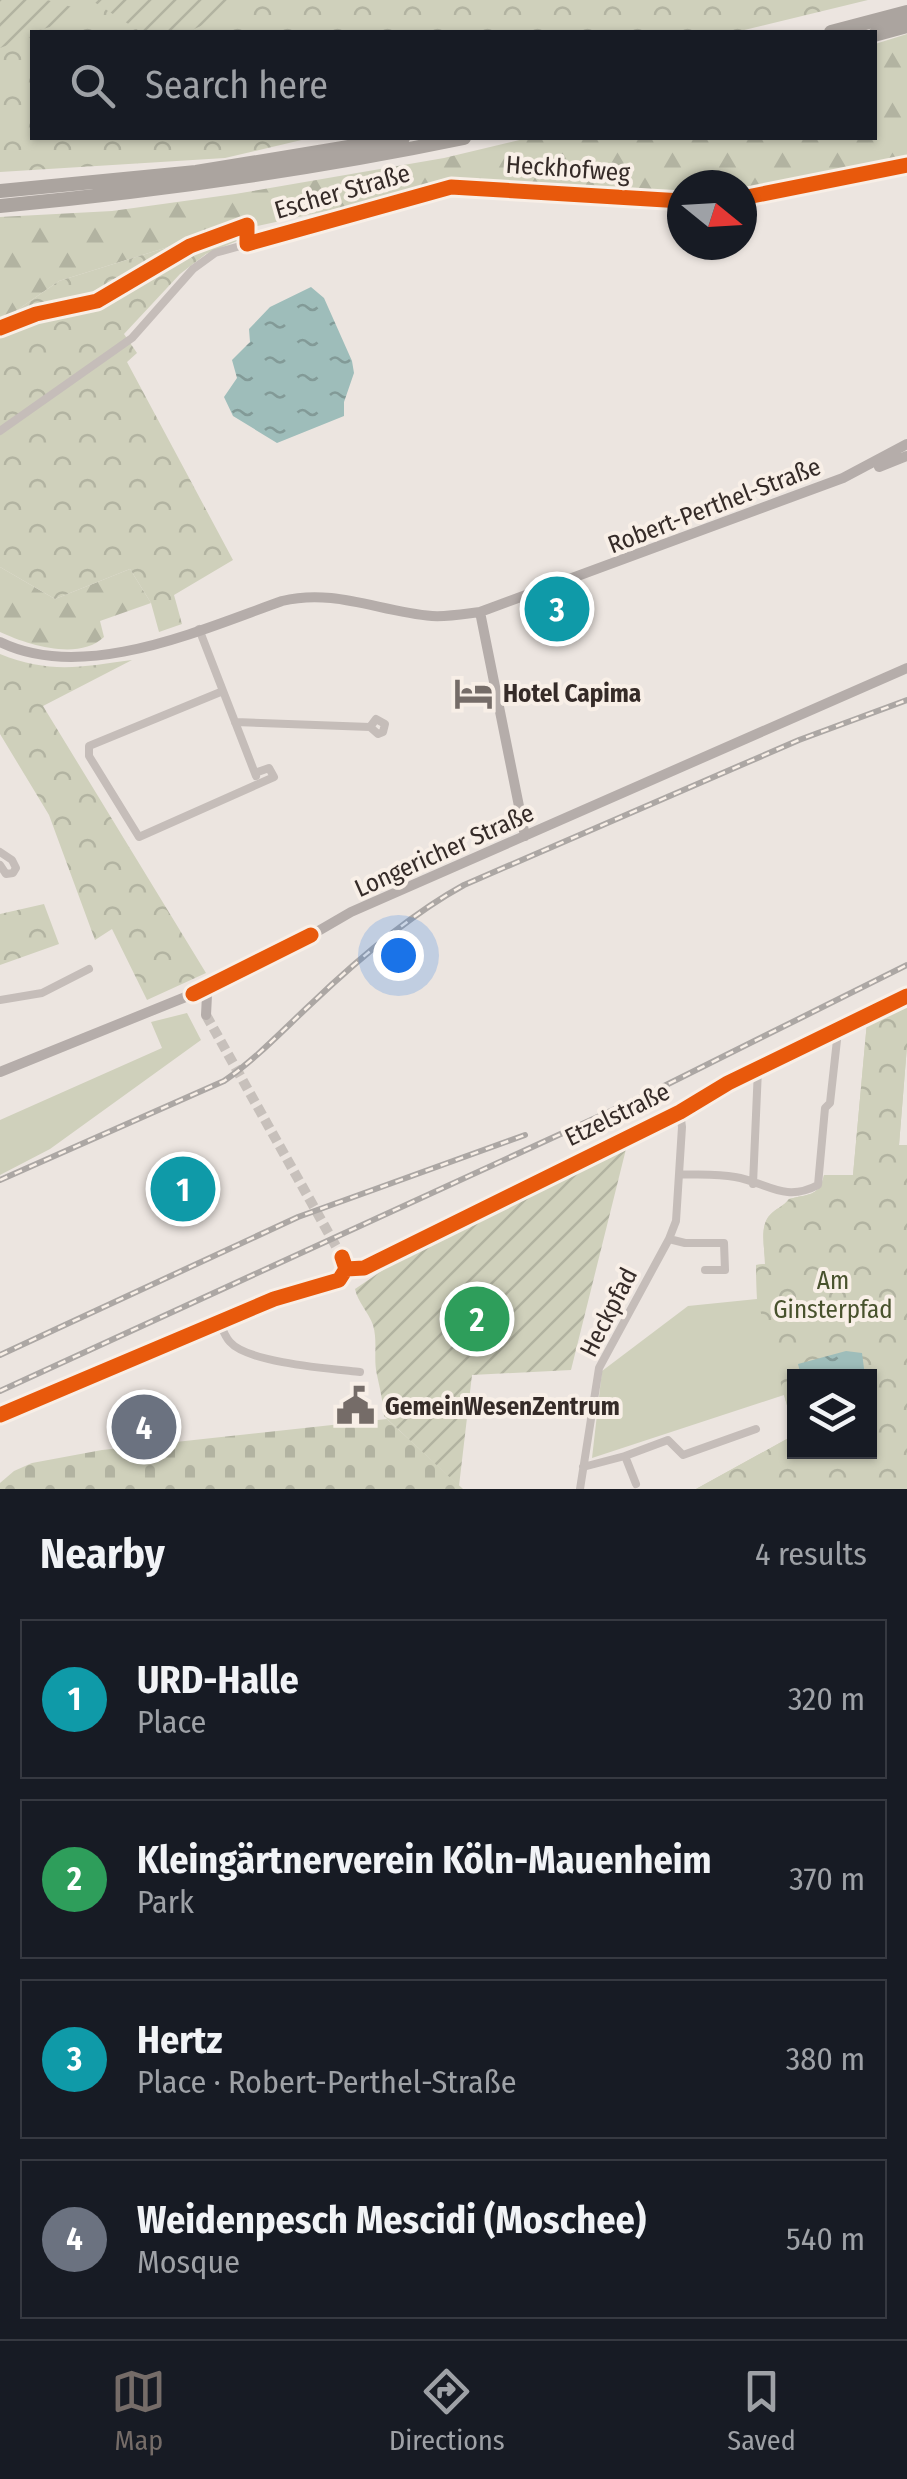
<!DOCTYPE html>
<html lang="en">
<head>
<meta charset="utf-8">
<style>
  body { margin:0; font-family:"Fira Sans Condensed",sans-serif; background:#20242c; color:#f1f3f6 }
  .controls { position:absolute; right:30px; bottom:30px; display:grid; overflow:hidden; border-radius:0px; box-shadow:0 2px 8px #0004 }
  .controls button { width:90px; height:90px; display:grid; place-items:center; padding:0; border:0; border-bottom:2px solid #363941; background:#171b24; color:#f1f3f6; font:50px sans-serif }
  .compass { position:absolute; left:667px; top:170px; width:90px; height:90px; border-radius:50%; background:#171b24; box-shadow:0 2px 8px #0004; rotate:108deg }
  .you { position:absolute; left:398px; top:955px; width:35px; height:35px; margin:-25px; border:8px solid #fff; border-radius:50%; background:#1a73e8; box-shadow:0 0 0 15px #1a73e833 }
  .badge { display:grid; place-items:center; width:65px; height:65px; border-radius:50%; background:#756c68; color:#fff; font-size:32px; font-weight:700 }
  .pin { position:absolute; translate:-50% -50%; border:5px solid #fff; box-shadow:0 2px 10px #0006 }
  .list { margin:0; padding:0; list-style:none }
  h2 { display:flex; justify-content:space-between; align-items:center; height:130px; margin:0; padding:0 40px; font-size:42px }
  h2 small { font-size:32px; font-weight:400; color:#9ea1a6 }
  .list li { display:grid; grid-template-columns:65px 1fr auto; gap:30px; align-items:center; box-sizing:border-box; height:160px; margin:0 20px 20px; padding:0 20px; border:2px solid #363941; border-radius:0px }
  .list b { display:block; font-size:38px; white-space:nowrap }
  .list p { margin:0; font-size:32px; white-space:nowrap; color:#9ea1a6 }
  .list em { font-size:32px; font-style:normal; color:#9ea1a6 }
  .icon { flex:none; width:55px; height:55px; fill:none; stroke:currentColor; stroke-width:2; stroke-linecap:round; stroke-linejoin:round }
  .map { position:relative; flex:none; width:907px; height:1489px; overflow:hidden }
  .search { position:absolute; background:#171b24; box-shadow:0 2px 8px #0004; left:30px; right:30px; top:30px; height:110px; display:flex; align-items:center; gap:25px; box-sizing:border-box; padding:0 35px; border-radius:0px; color:#9ea1a6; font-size:38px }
  .sheet { height:850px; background:#171b24 }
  nav { display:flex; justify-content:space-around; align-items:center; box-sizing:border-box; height:140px; border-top:2px solid #363941; background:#171b24; font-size:28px; color:#9ea1a6 }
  nav a { display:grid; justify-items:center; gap:5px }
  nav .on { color:#756c68 }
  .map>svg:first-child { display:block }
</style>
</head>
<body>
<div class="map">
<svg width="907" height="1489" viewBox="0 0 907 1489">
  <defs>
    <pattern id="forest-firs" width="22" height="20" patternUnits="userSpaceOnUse" patternTransform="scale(2.5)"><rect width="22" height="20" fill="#cfd0bb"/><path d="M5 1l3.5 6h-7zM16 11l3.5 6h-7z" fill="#b2b3a1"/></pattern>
    <pattern id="cemetery-stones" width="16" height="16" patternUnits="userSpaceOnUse" patternTransform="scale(2.5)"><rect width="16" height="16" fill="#cfd0bb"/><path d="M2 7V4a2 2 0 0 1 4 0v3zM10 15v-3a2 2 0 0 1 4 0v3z" fill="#b2b3a1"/></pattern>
    <pattern id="park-crowns" width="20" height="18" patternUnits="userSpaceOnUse" patternTransform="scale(2.5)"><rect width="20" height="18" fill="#cfd0bb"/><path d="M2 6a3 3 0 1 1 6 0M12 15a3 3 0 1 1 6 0" fill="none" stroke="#b2b3a1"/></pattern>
    <pattern id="garden-furrows" width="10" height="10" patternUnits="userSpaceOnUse" patternTransform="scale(2.5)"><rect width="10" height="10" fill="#cfd0bb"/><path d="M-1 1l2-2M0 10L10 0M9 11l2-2" fill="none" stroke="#b2b3a1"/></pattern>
    <pattern id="water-ripples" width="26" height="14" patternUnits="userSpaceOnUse" patternTransform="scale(2.5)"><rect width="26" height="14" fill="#9ebdba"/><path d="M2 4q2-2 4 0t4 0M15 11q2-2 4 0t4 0" fill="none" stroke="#829a97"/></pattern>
  </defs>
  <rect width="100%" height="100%" fill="#ece5e0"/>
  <path fill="#cfd0bb" d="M907,1003v43l-8,99h8v344h-211l98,-54v17h76v-76h-76v54l-10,-35 -192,63 10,-87 86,-65 69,-7 -1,-34 9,-1c0,-15 -6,-38 5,-49 6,-7 13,-8 19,-16 18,-5 31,-2 35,-24h29l14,-153z
    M187,1013l14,27 -151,109 -50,26v-55l162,-72 -11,-26z"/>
  <path fill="url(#forest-firs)" d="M907,34v124l-165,36v-9h-60v12h-18l-195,-15 -19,2 -266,58 -125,39 -59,41v-105l112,-6 123,-17 209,-36 84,-20h346l1,-94z
    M0,567l55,32 75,-30 21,34 -51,18 4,16c-25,24 -76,8 -104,-5z"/>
  <path fill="url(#cemetery-stones)" d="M387,1419l76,70h-463v-6l14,-12 18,-8 70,-13z"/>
  <path fill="url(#park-crowns)" d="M0,0h868l-132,32h-704v106h278l-85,20 -225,14z
    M238,232l-1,9 -31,13 -26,20 -56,60 13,19 -10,9 106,198 -59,35 8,29 -23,8 -8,-29 -21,-34 -75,30 -55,-32v-245l59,-41 125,-39z
    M0,654c50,20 81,13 132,6l-89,46 163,267 -59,27 -35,-71 -17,11 -46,-125 -49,-81z
    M44,904l15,40 -59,21v-51z
    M907,1003v43l-8,99h8v344h-211l98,-54v17h76v-76h-76v54l-37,-131 -1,-34 9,-1c0,-15 -6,-38 5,-49 6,-7 13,-8 19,-16 18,-5 31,-2 35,-24h29l14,-153z"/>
  <path fill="url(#garden-furrows)" d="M0,0h47l36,10 -8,10 -43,12v4l-32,12z
    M91,0h147l-9,14 -42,18h-46z
    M626,1149l-55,221 -99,5 -13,111 -75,-70c-1,-15 -4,-27 -7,-41 -4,-16 1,-33 -4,-50 -5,-14 -15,-22 -18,-36l37,-25z"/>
  <path fill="url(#water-ripples)" d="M311,287l13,11 28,63 2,12 -10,29v14l-67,27 -44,-27 -9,-19 13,-19 -5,-18 18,-18 -1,-13 21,-22z
    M846,1351l16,2 3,23h-64l-3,-12z"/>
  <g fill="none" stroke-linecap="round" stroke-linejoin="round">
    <path stroke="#c7c0bb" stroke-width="10" stroke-dasharray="10 5" stroke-linecap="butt" d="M206,1015l136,242"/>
    <path stroke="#c5bdb9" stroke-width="8" d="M742,198l165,-33
      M0,431l132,-93 61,-69 22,-16 236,-66 231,14
      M199,629l57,147
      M223,691l-134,55v10l50,81 135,-60 -5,-9 -14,5
      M235,722l135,5 8,7 5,-2 2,-8 -9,-5 -6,8
      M0,852l12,8 4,8 -3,5 -7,1 -6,-9
      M0,1000l42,-7 47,-24
      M679,1174c19,1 38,0 56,3 31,5 49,26 83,8l7,-77 5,-5 8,-72
      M753,1184l5,-115
      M669,1239l16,4h39l1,27h-20
      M346,1269l18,-1 316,-156 48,-29 179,-87
      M219,1321c3,7 6,16 11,21 18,21 103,27 130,30
      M625,1456l11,28
      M583,1467l42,-11 43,-16 15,15 73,-26
      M580,1489l19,-121 70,-129 7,-18 6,-94 -2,-15"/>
    <path stroke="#b5adaa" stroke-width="10" d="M879,467l28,-11
      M480,612l45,224
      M0,642c84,41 200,-12 282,-41 53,-13 98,11 150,15 16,1 32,-2 48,-4l363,-134 64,-34
      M206,1015l1,-20 6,-11
      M0,1072l193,-78 96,-46 62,-36 556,-244
      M0,1415l274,-116 65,-19 7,-11 -4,-12"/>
    <path stroke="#aba49f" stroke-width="14" d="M831,32l76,-20
      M874,35l33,-9
      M0,191l196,-19 207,-34
      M0,206c157,-15 310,-36 464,-68"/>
    <defs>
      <path id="rail" d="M0,1180l224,-99c32,-22 59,-51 87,-77 44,-42 100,-90 153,-119l335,-145 108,-40
        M0,1355l298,-138 227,-82
        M0,1391l650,-298 257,-128"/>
    </defs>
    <use href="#rail" stroke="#aca7a4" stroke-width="6"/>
    <use href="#rail" stroke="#f8efe7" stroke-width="2.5" stroke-dasharray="8" stroke-linecap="butt"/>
    <defs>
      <path id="cycleway" d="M742,198l165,-33
        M0,328l36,-14 61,-13 93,-55 57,-21v19l204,-57 231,14
        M193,994l118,-59
        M346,1269l18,-1 316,-156 48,-29 179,-87
        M0,1415l274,-116 65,-19 7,-11 -4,-12"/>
    </defs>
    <use href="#cycleway" stroke="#f8efe7" stroke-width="21"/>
    <use href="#cycleway" stroke="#e8590c" stroke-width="15"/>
  </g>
  <defs>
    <symbol id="hotel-bare" viewBox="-9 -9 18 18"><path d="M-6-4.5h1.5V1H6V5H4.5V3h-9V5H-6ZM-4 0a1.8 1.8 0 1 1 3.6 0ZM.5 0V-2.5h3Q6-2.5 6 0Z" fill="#756c68" stroke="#f8efe7" stroke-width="2.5" paint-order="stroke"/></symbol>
    <symbol id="civic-bare" viewBox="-9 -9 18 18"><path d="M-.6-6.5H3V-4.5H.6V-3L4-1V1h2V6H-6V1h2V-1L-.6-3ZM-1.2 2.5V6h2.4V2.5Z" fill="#756c68" stroke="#f8efe7" stroke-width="2.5" paint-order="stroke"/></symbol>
  </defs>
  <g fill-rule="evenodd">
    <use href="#hotel-bare" x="446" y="666" width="55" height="55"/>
    <use href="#civic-bare" x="328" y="1378" width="55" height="55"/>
  </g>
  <g text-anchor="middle" stroke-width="8" stroke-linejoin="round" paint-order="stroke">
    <g font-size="25" fill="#352b28" stroke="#f8efe7">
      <text transform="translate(568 168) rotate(4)" y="9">Heckhofweg</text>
      <text transform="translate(342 191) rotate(-16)" y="9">Escher Straße</text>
      <text transform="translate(714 505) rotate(-21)" y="9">Robert-Perthel-Straße</text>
      <text transform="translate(444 850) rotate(-24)" y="9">Longericher Straße</text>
      <text transform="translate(617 1114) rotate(-26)" y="9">Etzelstraße</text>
      <text transform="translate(608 1312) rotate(-63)" y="9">Heckpfad</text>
    </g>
    <g font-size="25" font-weight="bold" fill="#352b28" stroke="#f8efe7" text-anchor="start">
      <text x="503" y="702">Hotel Capima</text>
      <text x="385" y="1415">GemeinWesenZentrum</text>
    </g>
    <g font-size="25" fill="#48522d" stroke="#f8efe7">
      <text x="833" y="1289">Am<tspan x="833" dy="29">Ginsterpfad</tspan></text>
    </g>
  </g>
</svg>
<div class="controls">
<button><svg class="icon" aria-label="layers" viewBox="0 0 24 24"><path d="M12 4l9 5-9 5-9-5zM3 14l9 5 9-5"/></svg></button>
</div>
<svg class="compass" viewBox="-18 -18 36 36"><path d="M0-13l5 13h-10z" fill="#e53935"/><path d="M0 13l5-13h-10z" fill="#9ea1a6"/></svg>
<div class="you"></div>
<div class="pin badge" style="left:183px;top:1189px;background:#0f9aa8">1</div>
<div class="pin badge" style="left:477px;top:1319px;background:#2e9e5b">2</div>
<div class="pin badge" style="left:557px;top:609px;background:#0f9aa8">3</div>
<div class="pin badge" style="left:144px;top:1427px;background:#6b7280">4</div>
<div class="search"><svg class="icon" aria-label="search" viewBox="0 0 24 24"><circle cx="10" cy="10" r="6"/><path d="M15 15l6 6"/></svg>Search here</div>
</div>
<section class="sheet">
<h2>Nearby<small>4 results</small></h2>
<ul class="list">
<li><span class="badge" style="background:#0f9aa8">1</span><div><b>URD-Halle</b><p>Place</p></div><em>320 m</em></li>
<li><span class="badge" style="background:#2e9e5b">2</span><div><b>Kleingärtnerverein Köln-Mauenheim</b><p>Park</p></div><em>370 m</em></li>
<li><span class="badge" style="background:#0f9aa8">3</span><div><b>Hertz</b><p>Place · Robert-Perthel-Straße</p></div><em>380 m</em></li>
<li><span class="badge" style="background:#6b7280">4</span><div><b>Weidenpesch Mescidi (Moschee)</b><p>Mosque</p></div><em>540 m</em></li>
</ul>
</section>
<nav>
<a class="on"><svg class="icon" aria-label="map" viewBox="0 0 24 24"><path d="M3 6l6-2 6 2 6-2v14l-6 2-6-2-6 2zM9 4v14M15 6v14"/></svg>Map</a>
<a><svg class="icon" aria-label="directions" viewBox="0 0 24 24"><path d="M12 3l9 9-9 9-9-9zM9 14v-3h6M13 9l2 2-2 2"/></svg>Directions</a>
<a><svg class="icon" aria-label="saved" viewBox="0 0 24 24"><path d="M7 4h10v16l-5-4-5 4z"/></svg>Saved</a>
</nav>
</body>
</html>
